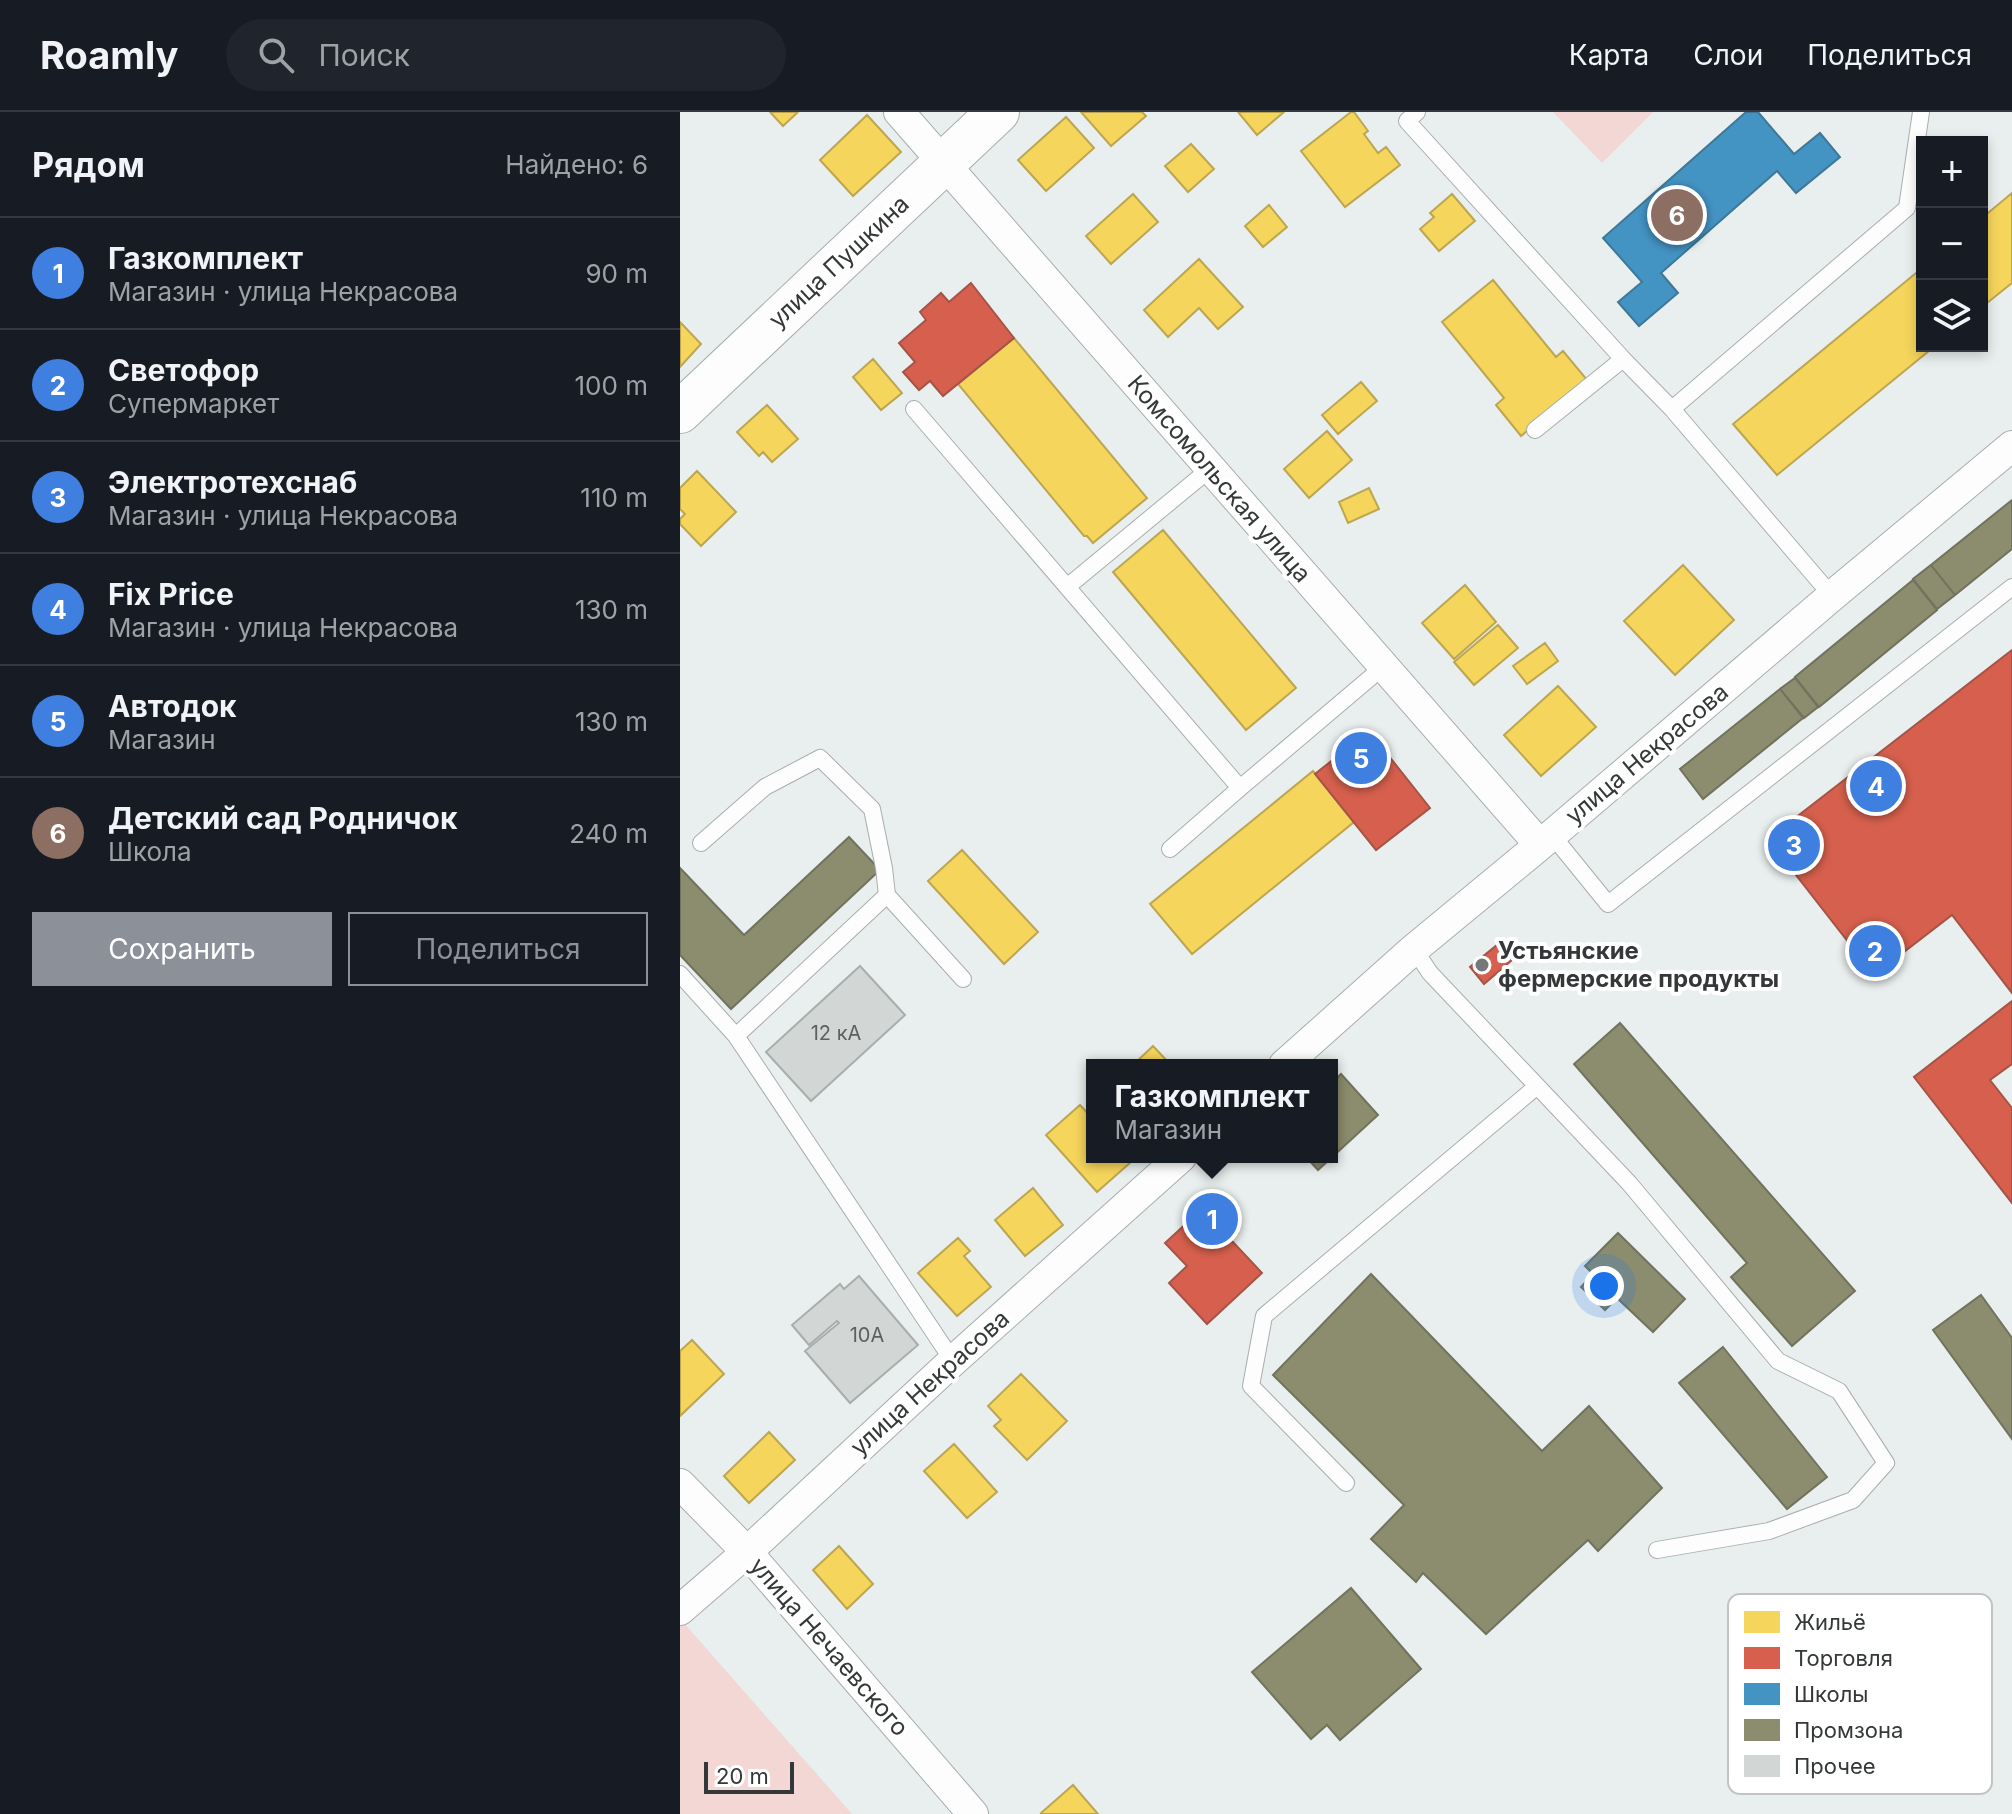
<!DOCTYPE html>
<html lang="ru">
<head>
<meta charset="utf-8">
<style>
  body { margin:0; font-family:Inter,sans-serif; background:#20242c; color:#f1f3f6 }
  .controls { position:absolute; right:24px; top:24px; display:grid; overflow:hidden; border-radius:0px; box-shadow:0 4px 12px #0003 }
  .controls button { width:72px; height:72px; display:grid; place-items:center; padding:0; border:0; border-bottom:2px solid #363941; background:#171b24; color:#f1f3f6; font:40px sans-serif }
  .scale { position:absolute; left:24px; bottom:20px; width:90px; box-sizing:border-box; padding-left:8px; border:4px solid #343838; border-top:0; font-size:22px; line-height:28px; white-space:nowrap; color:#343838; -webkit-text-stroke:6px #fff; paint-order:stroke }
  .you { position:absolute; left:924px; top:1174px; width:28px; height:28px; margin:-20px; border:6px solid #fff; border-radius:50%; background:#1a73e8; box-shadow:0 0 0 12px #1a73e833 }
  .badge { display:grid; place-items:center; width:52px; height:52px; border-radius:50%; background:#8c9099; color:#fff; font-size:26px; font-weight:700 }
  .pin { position:absolute; translate:-50% -50%; border:4px solid #fff; box-shadow:0 2px 8px #0006 }
  .popup { position:absolute; left:406px; top:947px; width:252px; height:104px; box-sizing:border-box; display:grid; place-content:center; border-radius:0px; background:#171b24; filter:drop-shadow(0 2px 6px #0005); font-size:26px; white-space:nowrap; color:#9ea1a6 }
  .popup b { font-size:30px; color:#f1f3f6 }
  .popup::after { content:''; position:absolute; left:50%; top:100%; margin-left:-16px; border:16px solid transparent; border-top-color:#171b24 }
  .list { margin:0; padding:0; list-style:none }
  h2 { display:flex; justify-content:space-between; align-items:center; height:104px; margin:0; padding:0 32px; font-size:34px }
  h2 small { font-size:26px; font-weight:400; color:#9ea1a6 }
  .list li { display:grid; grid-template-columns:52px 1fr auto; gap:24px; align-items:center; box-sizing:border-box; height:112px; padding:0 32px; border-top:2px solid #363941 }
  .list b { display:block; font-size:30px; white-space:nowrap }
  .list p { margin:0; font-size:26px; white-space:nowrap; color:#9ea1a6 }
  .list em { font-size:26px; font-style:normal; color:#9ea1a6 }
  .actions { display:flex; gap:16px; padding:24px 32px }
  .actions a { flex:1; padding:18px 0; border:2px solid #8c9099; border-radius:0px; text-align:center; font-size:28px; color:#8c9099 }
  .actions .main { background:#8c9099; color:#fff }
  .icon { flex:none; width:44px; height:44px; fill:none; stroke:currentColor; stroke-width:2; stroke-linecap:round; stroke-linejoin:round }
  .map { position:relative; flex:none; width:1332px; height:1702px; overflow:hidden }
  header { display:flex; align-items:center; gap:48px; box-sizing:border-box; height:112px; padding:0 40px; background:#171b24; border-bottom:2px solid #363941 }
  header strong { font-size:38px }
  nav { display:flex; gap:44px; margin-inline-start:auto; font-size:28px }
  .search { width:560px; height:72px; background:#20242c; display:flex; align-items:center; gap:20px; box-sizing:border-box; padding:0 28px; border-radius:44px; color:#9ea1a6; font-size:30px }
  main { display:flex }
  aside { flex:1; background:#171b24 }
  .map>svg:first-child { display:block }
</style>
</head>
<body>
<header>
<strong>Roamly</strong>
<div class="search"><svg class="icon" aria-label="search" viewBox="0 0 24 24"><circle cx="10" cy="10" r="6"/><path d="M15 15l6 6"/></svg>Поиск</div>
<nav><a>Карта</a><a>Слои</a><a>Поделиться</a></nav>
</header>
<main>
<aside>
<h2>Рядом<small>Найдено: 6</small></h2>
<ul class="list">
<li><span class="badge" style="background:#3f7fe0">1</span><div><b>Газкомплект</b><p>Магазин · улица Некрасова</p></div><em>90 m</em></li>
<li><span class="badge" style="background:#3f7fe0">2</span><div><b>Светофор</b><p>Супермаркет</p></div><em>100 m</em></li>
<li><span class="badge" style="background:#3f7fe0">3</span><div><b>Электротехснаб</b><p>Магазин · улица Некрасова</p></div><em>110 m</em></li>
<li><span class="badge" style="background:#3f7fe0">4</span><div><b>Fix Price</b><p>Магазин · улица Некрасова</p></div><em>130 m</em></li>
<li><span class="badge" style="background:#3f7fe0">5</span><div><b>Автодок</b><p>Магазин</p></div><em>130 m</em></li>
<li><span class="badge" style="background:#8d6e63">6</span><div><b>Детский сад Родничок</b><p>Школа</p></div><em>240 m</em></li>
</ul>
<div class="actions"><a class="main">Сохранить</a><a>Поделиться</a></div>
</aside>
<div class="map">
<svg width="1332" height="1702" viewBox="0 0 1332 1702">
  <rect width="100%" height="100%" fill="#e9efee"/>
  <path fill="#f3d7d4" d="M873,0h100l-51,51z
    M3,1510l169,192h-172v-191z"/>
  <path fill="#f6d55c" stroke="#bca651" stroke-width="2" d="M90,0h28l-15,14z
    M401,0h61l4,4 -35,30z
    M558,0h46l-27,23z
    M671,0h3l14,19 -4,3 14,19 8,-6 14,18 -55,42 -44,-56z
    M187,3l34,37 -48,44 -33,-36z
    M386,5l28,31 -48,43 -28,-31z
    M511,32l23,25 -26,23 -23,-26z
    M1332,81v90l-30,24v-89z
    M453,82l25,28 -47,42 -25,-28z
    M772,82l23,27 -36,30 -19,-22 14,-12 -4,-4z
    M589,93l18,22 -24,20 -18,-21z
    M519,147l44,48 -25,22 -19,-21 -31,29 -24,-27z
    M1242,156v78h13l-158,129 -44,-51z
    M813,168l63,77 7,-6 25,30 -67,55 -25,-31 8,-7 -62,-76z
    M0,210l21,22 -21,23z
    M334,226l133,160 -54,45 -6,-7h-3l-126,-152z
    M193,247l29,34 -21,17 -28,-33z
    M681,270l16,19 -39,33 -16,-19z
    M87,293l31,34 -26,23 -9,-10 -4,4 -22,-24z
    M647,319l25,29 -43,38 -25,-29z
    M17,359l39,41 -35,34 -21,-22v-5l5,-5 -5,-5v-21z
    M689,376l10,21 -31,14 -9,-21z
    M483,418l133,158 -50,42 -133,-158z
    M1003,453l51,55 -59,55 -51,-54z
    M785,473l31,37 -42,37 -32,-36z
    M818,513l20,23 -44,37 -20,-23z
    M865,531l13,18 -31,23 -14,-18z
    M878,574l38,41 -55,49 -37,-41z
    M633,659l41,51 -162,132 -42,-50z
    M282,738l76,82 -34,32 -76,-83z
    M473,934l18,19h-38z
    M400,993l12,13v39h34l5,5 -34,30 -51,-57z
    M353,1076l30,37 -38,31 -30,-36z
    M278,1126l12,13 -6,5 27,31 -34,29 -39,-43z
    M12,1228l32,34 -44,42v-65z
    M341,1262l46,47 -40,39 -33,-34 7,-6 -13,-14z
    M89,1320l26,28 -46,43 -25,-27z
    M274,1332l43,48 -30,26 -43,-47z
    M159,1434l34,38 -26,25 -34,-39z
    M393,1673l25,29h-56l-1,-1z"/>
  <path fill="#d6604d" stroke="#a55447" stroke-width="2" d="M291,171l43,55 -71,58 -13,-15 -11,9 -16,-18 12,-10 -16,-19 27,-23 -6,-8 21,-19 8,9z
    M1332,538v343l-60,-78 -78,60 -106,-136z
    M689,619l61,77 -54,42 -61,-76z
    M817,833l14,16 -27,23 -14,-17z
    M1332,889v63l-22,16 22,28v95l-98,-126z
    M522,1097l60,64 -55,51 -38,-41 18,-17 -22,-23z"/>
  <path fill="#4393c3" stroke="#3e7899" stroke-width="2" d="M1066,0h12l36,42 26,-21 20,24 -44,36 -19,-22 -116,102 17,20 -39,33 -21,-24 24,-20 -39,-44z"/>
  <path fill="#8c8c6e" stroke="#72735e" stroke-width="2" d="M1332,388v49l-57,46 -24,-30z
    M1251,453l24,30 -18,14 -24,-30z
    M1233,468l24,30 -118,97 -24,-30z
    M1115,566l23,29 -14,11 -24,-29z
    M1100,577l23,29 -100,81 -23,-30z
    M169,725l31,33 -149,139 -51,-54v-87l64,67z
    M940,911l235,268 -63,55 -61,-69 16,-14 -173,-199z
    M661,962l37,41 -60,55 -12,-13h26v-74z
    M938,1121l67,66 -32,33 -36,-34 -12,12 -24,-23 12,-13 -8,-8z
    M691,1162l171,177 47,-45 73,82 -64,63 -10,-11 -102,94 -63,-61 -7,9 -45,-43 33,-34 -131,-130z
    M1301,1183l31,43v101l-79,-109z
    M1043,1235l104,130 -40,32 -108,-126z
    M671,1476l70,81 -81,71 -13,-15 -16,14 -59,-67z"/>
  <path fill="#d2d7d6" stroke="#a9aead" stroke-width="2" d="M180,854l45,49 -94,86 -45,-49z
    M179,1164l59,69 -68,58 -45,-52 34,-28 -2,-2 -28,24 -17,-20 48,-41 4,5z"/>
  <g fill="none" stroke-linecap="round" stroke-linejoin="round">
    <defs>
      <path id="service" d="M737,0l-10,9 216,238 49,50 160,187
        M234,297l326,379 143,-121
        M992,297l235,-201 14,-96
        M855,318l88,-71
        M387,475l144,-119
        M872,723l56,69 404,-317
        M21,731l64,-56 55,-29 52,51 12,59 3,27
        M490,737l70,-61
        M734,837l16,24 199,210 149,178 61,30 47,72 -33,37 -84,31 -112,19
        M0,862l56,62 217,325
        M56,924l151,-141 76,84
        M666,1371l-95,-97 13,-70 272,-229"/>
      <path id="minor" d="M219,0l641,733
        M604,953l130,-116 126,-104 292,-249 180,-150
        M0,1372l67,68 226,262
        M0,1498l67,-58 206,-191 228,-204"/>
      <path id="secondary" d="M0,300l318,-300"/>
    </defs>
    <use href="#service" stroke="#a9aead" stroke-width="18"/>
    <use href="#minor" stroke="#a9aead" stroke-width="32"/>
    <use href="#secondary" stroke="#a9aead" stroke-width="44"/>
    <use href="#service" stroke="#fcfdfc" stroke-width="16"/>
    <use href="#minor" stroke="#fcfdfc" stroke-width="30"/>
    <use href="#secondary" stroke="#fcfdfc" stroke-width="42"/>
  </g>
  <circle fill="#737878" stroke="#fff" stroke-width="3" cx="802" cy="853" r="8"/>
  <g text-anchor="middle" stroke-width="8" stroke-linejoin="round" paint-order="stroke">
    <g font-size="20" fill="#5c6060">
      <text x="156" y="928">12 кА</text>
      <text x="187" y="1230">10А</text>
    </g>
    <g font-size="24" fill="#343838" stroke="#fff">
      <text transform="translate(159 150) rotate(-43)" y="8">улица Пушкина</text>
      <text transform="translate(539 367) rotate(49)" y="8">Комсомольская улица</text>
      <text transform="translate(967 642) rotate(-40)" y="8">улица Некрасова</text>
      <text transform="translate(250 1271) rotate(-42)" y="8">улица Некрасова</text>
      <text transform="translate(149 1535) rotate(49)" y="8">улица Нечаевского</text>
    </g>
    <g font-size="24" font-weight="bold" fill="#343838" stroke="#fff" text-anchor="start">
      <text x="818" y="847">Устьянские<tspan x="818" dy="28">фермерские продукты</tspan></text>
    </g>
  </g>
  <rect x="1048" y="1482" width="264" height="200" rx="12" fill="#fff" stroke="#c2c3c3" stroke-width="2"/>
  <rect x="1064" y="1499" width="36" height="22" fill="#f6d55c"/>
  <rect x="1064" y="1535" width="36" height="22" fill="#d6604d"/>
  <rect x="1064" y="1571" width="36" height="22" fill="#4393c3"/>
  <rect x="1064" y="1607" width="36" height="22" fill="#8c8c6e"/>
  <rect x="1064" y="1643" width="36" height="22" fill="#d2d7d6"/>
  <g font-size="22" fill="#343838">
    <text x="1114" y="1518">Жильё</text>
    <text x="1114" y="1554">Торговля</text>
    <text x="1114" y="1590">Школы</text>
    <text x="1114" y="1626">Промзона</text>
    <text x="1114" y="1662">Прочее</text>
  </g>
</svg>
<div class="controls">
<button>+</button>
<button>−</button>
<button><svg class="icon" aria-label="layers" viewBox="0 0 24 24"><path d="M12 4l9 5-9 5-9-5zM3 14l9 5 9-5"/></svg></button>
</div>
<div class="scale">20 m</div>
<div class="you"></div>
<div class="pin badge" style="left:532px;top:1107px;background:#3f7fe0">1</div>
<div class="popup"><b>Газкомплект</b>Магазин</div>
<div class="pin badge" style="left:1195px;top:839px;background:#3f7fe0">2</div>
<div class="pin badge" style="left:1114px;top:733px;background:#3f7fe0">3</div>
<div class="pin badge" style="left:1196px;top:674px;background:#3f7fe0">4</div>
<div class="pin badge" style="left:681px;top:646px;background:#3f7fe0">5</div>
<div class="pin badge" style="left:997px;top:103px;background:#8d6e63">6</div>
</div>
</main>
</body>
</html>
